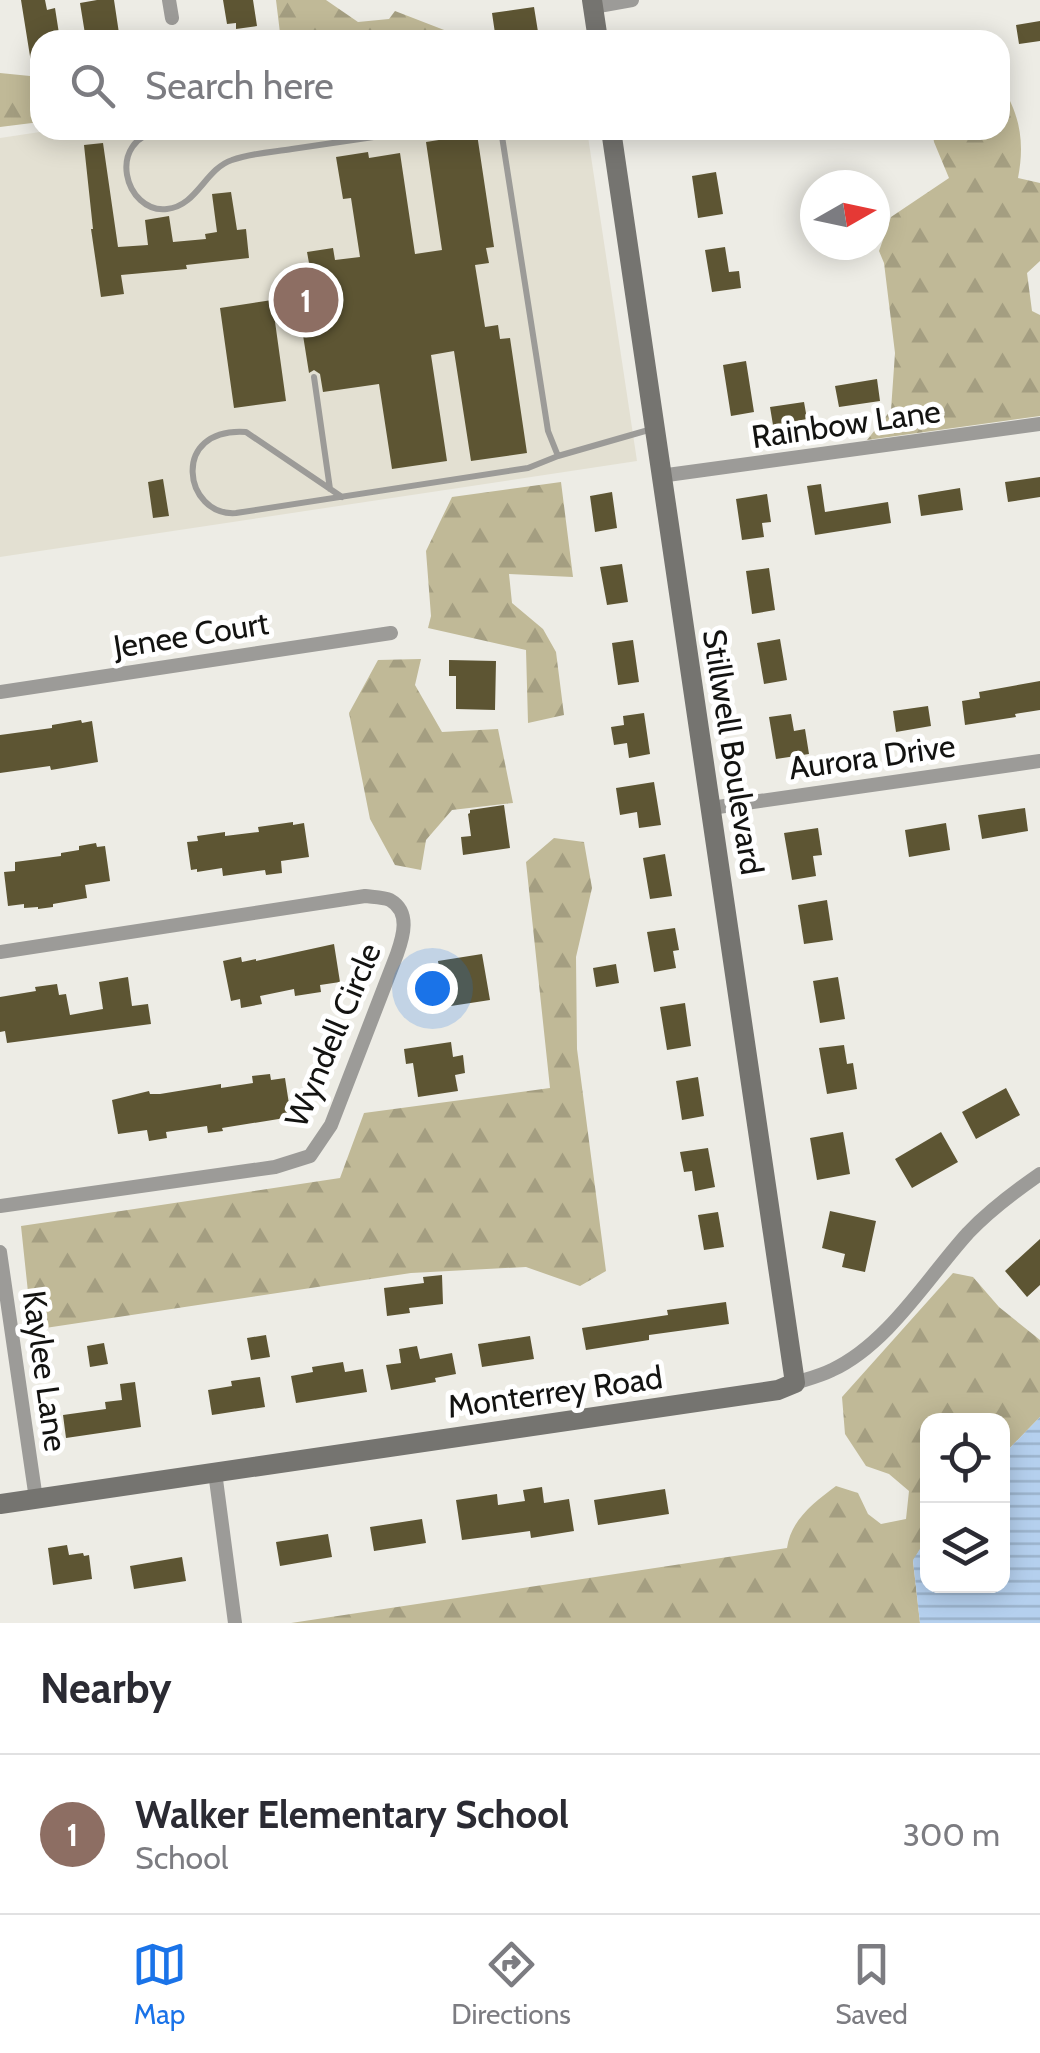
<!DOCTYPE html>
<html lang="en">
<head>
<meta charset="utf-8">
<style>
  body { margin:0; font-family:Cabin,sans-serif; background:#f7f7f7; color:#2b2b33 }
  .controls { position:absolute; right:30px; bottom:30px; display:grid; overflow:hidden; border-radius:20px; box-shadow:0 5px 25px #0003 }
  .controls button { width:90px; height:90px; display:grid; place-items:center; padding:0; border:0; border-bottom:2px solid #e1e1e2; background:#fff; color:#2b2b33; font:50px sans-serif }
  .compass { position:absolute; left:800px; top:170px; width:90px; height:90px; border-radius:50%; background:#fff; box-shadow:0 5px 25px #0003; rotate:81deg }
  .you { position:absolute; left:432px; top:988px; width:35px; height:35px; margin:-25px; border:8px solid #fff; border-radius:50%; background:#1a73e8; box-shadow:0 0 0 15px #1a73e833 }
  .badge { display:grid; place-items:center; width:65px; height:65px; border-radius:50%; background:#1a73e8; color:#fff; font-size:32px; font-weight:700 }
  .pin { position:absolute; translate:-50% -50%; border:5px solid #fff; box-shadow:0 2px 10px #0006 }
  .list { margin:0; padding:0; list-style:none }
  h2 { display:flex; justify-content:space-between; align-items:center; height:130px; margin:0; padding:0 40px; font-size:42px }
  h2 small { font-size:32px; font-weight:400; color:#7c7c81 }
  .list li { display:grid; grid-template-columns:65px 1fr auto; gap:30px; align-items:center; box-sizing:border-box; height:160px; padding:0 40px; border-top:2px solid #e1e1e2 }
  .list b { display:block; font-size:38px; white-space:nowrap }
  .list p { margin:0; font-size:32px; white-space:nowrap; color:#7c7c81 }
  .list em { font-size:32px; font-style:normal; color:#7c7c81 }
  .icon { flex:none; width:55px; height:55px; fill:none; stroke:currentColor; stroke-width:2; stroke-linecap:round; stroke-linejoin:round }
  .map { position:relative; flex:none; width:1040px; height:1623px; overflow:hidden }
  .search { position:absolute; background:#fff; box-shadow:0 5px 25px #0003; left:30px; right:30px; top:30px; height:110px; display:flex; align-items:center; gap:25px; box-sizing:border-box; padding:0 35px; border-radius:30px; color:#7c7c81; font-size:38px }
  .sheet { height:290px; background:#fff }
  nav { display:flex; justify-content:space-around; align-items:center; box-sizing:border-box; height:140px; border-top:2px solid #e1e1e2; background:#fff; font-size:28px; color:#7c7c81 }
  nav a { display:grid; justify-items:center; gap:5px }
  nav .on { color:#1a73e8 }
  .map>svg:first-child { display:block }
</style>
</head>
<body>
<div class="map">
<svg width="1040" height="1623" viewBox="0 0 1040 1623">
  <defs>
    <pattern id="forest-firs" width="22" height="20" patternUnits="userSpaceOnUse" patternTransform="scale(2.5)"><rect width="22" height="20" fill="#c0b997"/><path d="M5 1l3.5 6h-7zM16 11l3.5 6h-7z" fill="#a49e81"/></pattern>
    <pattern id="water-rules" width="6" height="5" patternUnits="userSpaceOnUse" patternTransform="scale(2.5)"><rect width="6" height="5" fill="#b5d0ee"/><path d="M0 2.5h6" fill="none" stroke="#9bb2cb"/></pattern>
  </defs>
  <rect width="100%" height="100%" fill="#edece5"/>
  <path fill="#e3e0d2" d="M53,130h534l50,331 -637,96v-419z"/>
  <path fill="url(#forest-firs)" d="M276,0h50l32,22 31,-3 6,-8 75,29h-240l50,-7z
    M0,73l40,4v45l-40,5z
    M1000,83c20,31 25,59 18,95l22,5v78l-13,12 5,38 8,4v101l-173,24 24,-30 4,-57 -11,-90 -5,-12 12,-34 58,-39 -15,-36 -2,-12h68z
    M561,482l12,95 -64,-3 3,29 31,26 13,23 8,63 -36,8 -2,-73 -98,-22 3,-12 -5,-65 26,-54z
    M421,659l-6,26 27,47 56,-3 15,74 -61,7 -26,30 -5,30 -26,-5 -25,-46 -21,-106 29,-53z
    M554,838l30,4 8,46 -16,69 1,92 29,222 -26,15 -54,-19 -115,6 -379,57 -11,-104 319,-48 24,-65 186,-25 -24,-226z
    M953,1273l20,4 26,30 41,33v77l-37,38 -1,-35h-74l-1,118 -14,23 7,62h-629l496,-75c4,-29 28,-46 49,-62l22,7 10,21 13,10 25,-5 3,-28 -20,-17 -23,-8 -21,-32 -3,-37z"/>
  <path fill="url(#water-rules)" d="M1040,1417v206h-120l-7,-63 14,-22 1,48h74l1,-131z"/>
  <path fill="#5d5533" d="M21,0h24l2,10 8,-2 5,32h-20v34l-7,1z
    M97,0h17l6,40h-34l-6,-37z
    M223,0h30l4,26 -21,3v-6l-9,1z
    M534,7l5,31 -43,2 -4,-27z
    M1040,21v20l-21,3 -3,-19z
    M477,134l17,113 -8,1 3,15 -14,2 10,62 13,-2 2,14 10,-1 17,115 -56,8 -17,-110 -23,4 16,106 -55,8 -13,-85 -56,8 -3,-18 -6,-4 -5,3 -17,-107 17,-3 -2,-11 26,-4 2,12 25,-3 -9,-59 -8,1 -7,-42 32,-5 1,6 31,-5 15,101 27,-4 -16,-108z
    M103,143l15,104 30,-2 -3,-25 24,-4 4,26 33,-3 -1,-5 12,-2 -5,-38 19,-2 6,38 9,-1 3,29 -63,7 1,4 -66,6 3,19 -23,3 -10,-68h2l-9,-84z
    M716,172l7,42 -25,4 -6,-42z
    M725,247l4,25 10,-1 2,17 -29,4 -7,-42z
    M272,300l14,101 -52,7 -14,-100z
    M746,361l8,51 -23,4 -8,-51z
    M877,379l3,22 -41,6 -4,-21z
    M804,402l3,17 -34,6 -3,-18z
    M1040,477v20l-32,5 -3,-20z
    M163,479l6,37 -16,2 -5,-36z
    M821,484l4,28 63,-10 3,21 -76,12 -8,-49z
    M960,488l3,22 -42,6 -3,-21z
    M612,492l5,36 -22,4 -5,-36z
    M767,494l4,28 -9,1 2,14 -22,3 -6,-41z
    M622,564l6,38 -21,3 -7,-38z
    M769,568l6,42 -23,4 -6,-43z
    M780,639l7,41 -23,4 -7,-41z
    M633,640l6,42 -21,3 -6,-42z
    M449,660l47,1 -1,49 -39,-1v-33h-7z
    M1040,681v29l-25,4 1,3 -51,8 -3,-24 18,-3 -1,-6z
    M928,706l3,20 -35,6 -3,-21z
    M644,713l6,41 -21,4 -2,-15 -13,2 -3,-18 13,-2 -1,-9z
    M791,714l3,17 11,-2 4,25 -33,5 -7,-42z
    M81,720l1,3 10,-2 6,41 -47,8 -1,-4 -50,7v-38l52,-7v-3z
    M654,782l7,43 -22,3 -2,-16 -17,3 -4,-27z
    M504,805l6,43 -47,7 -2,-18 10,-1 -3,-22 2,-1v-3z
    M1025,808l3,23 -46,8 -4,-24z
    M293,822v3l11,-2 5,34 -28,4 1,12 -16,2 -1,-5 -42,6 -1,-8 -25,4v-3l-6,1 -4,-28 11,-1 -1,-5 28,-4v4l34,-4 -1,-5z
    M946,823l4,27 -41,7 -4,-27z
    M818,828l4,27 -9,1 3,20 -24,4 -8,-47z
    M96,843l1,4 8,-1 5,35 -25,4 2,13 -34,6v3l-15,2v-2l-14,1v-4l-16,2 -4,-34 11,-1v-9l46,-6v-3l18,-3v-4z
    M665,854l7,42 -22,3 -7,-41z
    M827,900l6,40 -29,4 -6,-39z
    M675,928l4,22 -6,1 3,17 -22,4 -7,-40z
    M334,944l6,38 -20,3 1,7 -26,4 -1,-7 -34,7 2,8 -21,4 -1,-9 -9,2 -8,-40 18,-4 1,5 14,-3v2z
    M482,954l8,46 -39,6 -4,-24h-6l-3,-21z
    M616,964l3,19 -23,4 -3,-19z
    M128,977l4,29 16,-2 3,20 -144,19 -2,-12 -5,1v-35l36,-6 -1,-4 22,-3 2,11 7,-1 4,21 33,-6 -4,-27z
    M838,977l7,42 -25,4 -7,-42z
    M685,1003l6,43 -24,4 -7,-43z
    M451,1042l2,15 10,-2 2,18 -10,2 3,16 -40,6 -5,-34 -7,1 -2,-15z
    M844,1045l3,19 6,-1 4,26 -30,5 -8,-46z
    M270,1074l1,6 14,-2 6,39 -69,11 1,3 -15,2 -1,-7 -41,6 1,6 -18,3 -2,-11 -29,4 -6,-34 37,-9 1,3h10l61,-10v4l32,-5 -1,-7z
    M698,1077l6,39 -22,4 -6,-39z
    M1006,1088l14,27 -44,24 -14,-27z
    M843,1132l7,42 -33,6 -7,-42z
    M941,1132l17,30 -46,26 -17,-29z
    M708,1148l7,39 -20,4 -3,-20 -8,1 -4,-20z
    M830,1211l46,10 -11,51 -23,-5 3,-13 -23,-6z
    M718,1212l6,35 -20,3 -6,-35z
    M1040,1239v46l-13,12 -22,-26z
    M442,1275l1,29 -34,4 1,5 -23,3 -3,-28 40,-5 -1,-6z
    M726,1302l3,22 -80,11v5l-63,10 -4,-22 86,-13 -1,-5z
    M266,1335l4,22 -19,3 -4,-22z
    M530,1336l4,23 -52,8 -4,-23z
    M104,1343l4,21 -18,3 -3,-21z
    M417,1346l3,13 32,-6 4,21 -21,4 1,4 -45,8 -5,-25 15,-2 -2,-14z
    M343,1362l2,10 18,-3 4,23 -71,11 -5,-27 22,-4 -1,-5z
    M260,1377l5,30 -53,8 -4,-25 24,-4 -1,-5z
    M135,1382l6,45 -75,11 -3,-23 43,-6 -1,-7 17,-2 -2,-16z
    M542,1487l2,16 25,-4 5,32 -43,7 -1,-7 -68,9 -6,-40 41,-6 1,11 27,-4 -2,-11z
    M665,1489l4,25 -71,11 -4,-25z
    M422,1519l4,24 -52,8 -4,-24z
    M328,1534l4,23 -52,9 -4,-24z
    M67,1545l2,10 14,-2 1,3 5,-1 3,24 -39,6 -5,-37z
    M182,1557l4,24 -52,8 -4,-23z"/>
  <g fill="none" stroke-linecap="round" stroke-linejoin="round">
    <path stroke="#9c9b98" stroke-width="6" d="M162,130c-58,9 -37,84 5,79 30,-3 38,-40 65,-49 19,-7 41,-8 60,-11 43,-6 86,-13 129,-19
      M501,130l47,301 10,25
      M314,377l16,112
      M342,497l-96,-65c-77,-5 -62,85 -10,81l292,-45 30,-12 94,-27"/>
    <path stroke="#9c9b98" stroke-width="14" d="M169,0l3,18
      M593,7l39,-7
      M660,476l380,-52
      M0,692l391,-59
      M711,808l329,-47
      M0,952l365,-56c8,1 19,1 25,4 21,12 13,37 7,54l-66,171 -21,31 -35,11 -275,39
      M0,1252l36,247
      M795,1383c12,-4 25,-7 37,-13 56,-26 96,-93 136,-137 21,-22 46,-41 72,-59
      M215,1472l20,151"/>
    <path stroke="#757470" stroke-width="20" d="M592,0l6,40
      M0,1504l778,-114 17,-7 -184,-1253"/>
  </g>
  <g text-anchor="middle" stroke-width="10" stroke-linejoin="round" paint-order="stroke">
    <g font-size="32" fill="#131311" stroke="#fff">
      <text transform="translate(846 424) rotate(-8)" y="11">Rainbow Lane</text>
      <text transform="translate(191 635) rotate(-9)" y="11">Jenee Court</text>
      <text transform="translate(733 752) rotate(81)" y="11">Stillwell Boulevard</text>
      <text transform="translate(872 757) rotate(-8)" y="11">Aurora Drive</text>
      <text transform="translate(333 1035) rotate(-67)" y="11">Wyndell Circle</text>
      <text transform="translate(45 1371) rotate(82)" y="11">Kaylee Lane</text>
      <text transform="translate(555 1392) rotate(-8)" y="11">Monterrey Road</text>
    </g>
  </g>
</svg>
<div class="controls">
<button><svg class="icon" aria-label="locate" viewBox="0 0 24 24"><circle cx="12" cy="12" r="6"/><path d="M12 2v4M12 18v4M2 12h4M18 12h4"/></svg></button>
<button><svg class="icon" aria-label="layers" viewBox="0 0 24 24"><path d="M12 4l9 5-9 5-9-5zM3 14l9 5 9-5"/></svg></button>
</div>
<svg class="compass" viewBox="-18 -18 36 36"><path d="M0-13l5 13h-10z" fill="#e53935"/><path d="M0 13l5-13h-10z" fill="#7c7c81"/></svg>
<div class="you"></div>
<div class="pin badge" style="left:306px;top:300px;background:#8d6e63">1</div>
<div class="search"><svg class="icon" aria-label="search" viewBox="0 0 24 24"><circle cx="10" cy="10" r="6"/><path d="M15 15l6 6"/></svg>Search here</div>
</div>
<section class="sheet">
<h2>Nearby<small></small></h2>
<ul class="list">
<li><span class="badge" style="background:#8d6e63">1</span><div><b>Walker Elementary School</b><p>School</p></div><em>300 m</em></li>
</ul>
</section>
<nav>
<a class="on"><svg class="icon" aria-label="map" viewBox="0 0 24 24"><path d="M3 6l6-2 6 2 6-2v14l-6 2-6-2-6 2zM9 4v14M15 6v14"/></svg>Map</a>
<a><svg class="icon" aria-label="directions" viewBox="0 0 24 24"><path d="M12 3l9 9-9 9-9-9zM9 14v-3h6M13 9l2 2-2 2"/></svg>Directions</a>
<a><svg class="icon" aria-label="saved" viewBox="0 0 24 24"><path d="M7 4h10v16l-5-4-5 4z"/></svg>Saved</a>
</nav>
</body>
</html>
